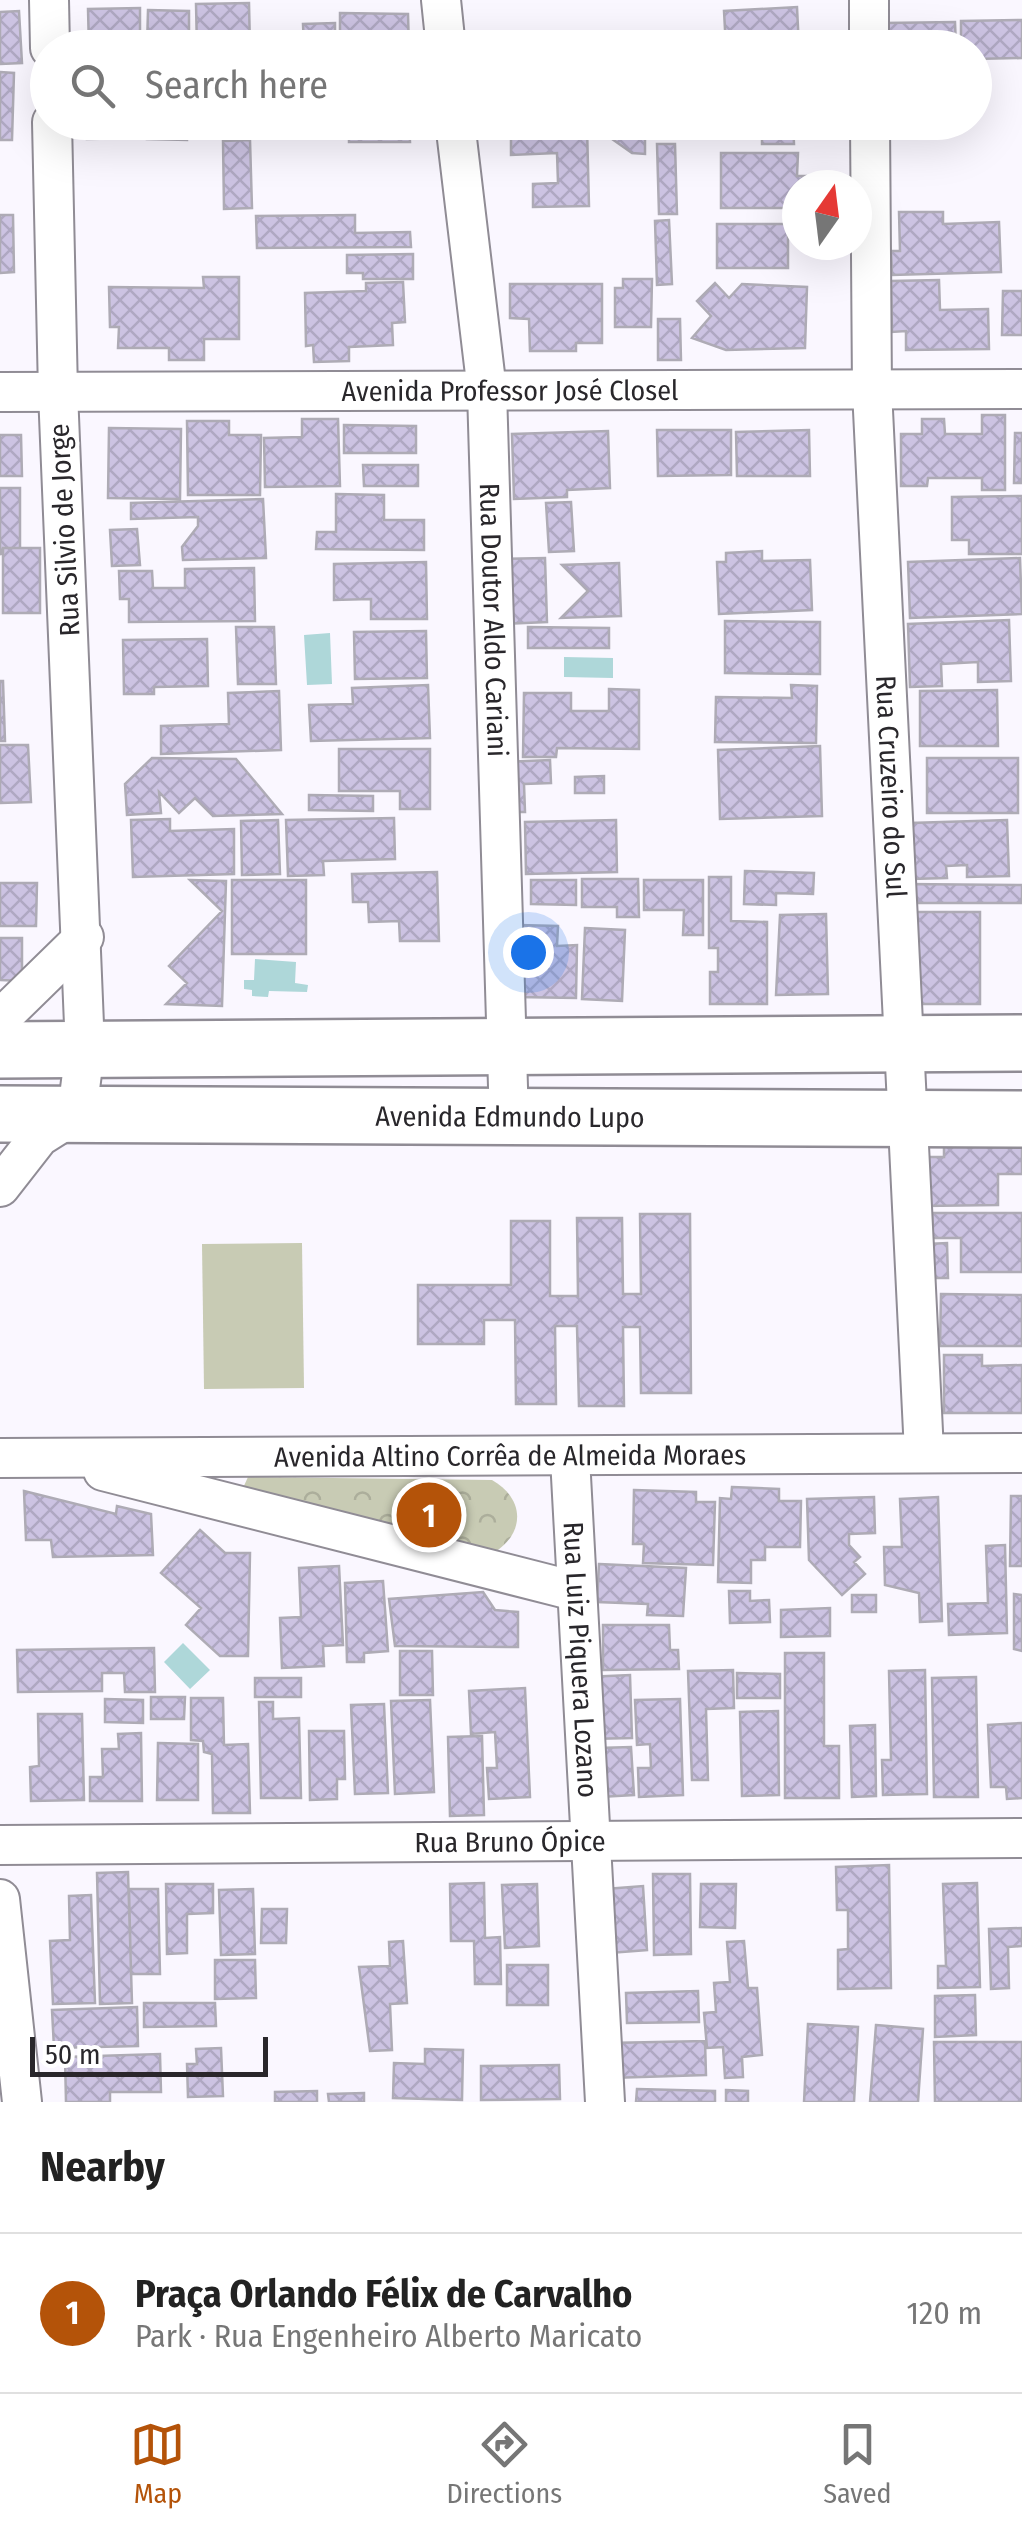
<!DOCTYPE html>
<html lang="en">
<head>
<meta charset="utf-8">
<style>
  body { margin:0; font-family:"Fira Sans Condensed",sans-serif; background:#f6f6f6; color:#222 }
  .compass { position:absolute; left:782px; top:170px; width:90px; height:90px; border-radius:50%; background:#fff; box-shadow:0 10px 40px #0002; rotate:14deg }
  .scale { position:absolute; left:30px; bottom:25px; width:238px; box-sizing:border-box; padding-left:10px; border:5px solid #29272b; border-top:0; font-size:28px; line-height:35px; white-space:nowrap; color:#29272b; -webkit-text-stroke:8px #fff; paint-order:stroke }
  .you { position:absolute; left:528px; top:952px; width:35px; height:35px; margin:-25px; border:8px solid #fff; border-radius:50%; background:#1a73e8; box-shadow:0 0 0 15px #1a73e833 }
  .badge { display:grid; place-items:center; width:65px; height:65px; border-radius:50%; background:#b45309; color:#fff; font-size:32px; font-weight:700 }
  .pin { position:absolute; translate:-50% -50%; border:5px solid #fff; box-shadow:0 2px 10px #0006 }
  .list { margin:0; padding:0; list-style:none }
  h2 { display:flex; justify-content:space-between; align-items:center; height:130px; margin:0; padding:0 40px; font-size:42px }
  h2 small { font-size:32px; font-weight:400; color:#767676 }
  .list li { display:grid; grid-template-columns:65px 1fr auto; gap:30px; align-items:center; box-sizing:border-box; height:160px; padding:0 40px; border-top:2px solid #e0e0e0 }
  .list b { display:block; font-size:38px; white-space:nowrap }
  .list p { margin:0; font-size:32px; white-space:nowrap; color:#767676 }
  .list em { font-size:32px; font-style:normal; color:#767676 }
  .icon { flex:none; width:55px; height:55px; fill:none; stroke:currentColor; stroke-width:2; stroke-linecap:round; stroke-linejoin:round }
  .map { position:relative; flex:none; width:1022px; height:2102px; overflow:hidden }
  .search { position:absolute; background:#fff; box-shadow:0 10px 40px #0002; left:30px; right:30px; top:30px; height:110px; display:flex; align-items:center; gap:25px; box-sizing:border-box; padding:0 35px; border-radius:55px; color:#767676; font-size:38px }
  .sheet { height:290px; background:#fff }
  nav { display:flex; justify-content:space-around; align-items:center; box-sizing:border-box; height:140px; border-top:2px solid #e0e0e0; background:#fff; font-size:28px; color:#767676 }
  nav a { display:grid; justify-items:center; gap:5px }
  nav .on { color:#b45309 }
  .map>svg:first-child { display:block }
</style>
</head>
<body>
<div class="map">
<svg width="1022" height="2102" viewBox="0 0 1022 2102">
  <defs>
    <pattern id="park-crowns" width="20" height="18" patternUnits="userSpaceOnUse" patternTransform="scale(2.5)"><rect width="20" height="18" fill="#c8cbb4"/><path d="M2 6a3 3 0 1 1 6 0M12 15a3 3 0 1 1 6 0" fill="none" stroke="#acae9b"/></pattern>
    <pattern id="building-cross-hatch" width="8" height="8" patternUnits="userSpaceOnUse" patternTransform="scale(2.5)"><rect width="8" height="8" fill="#ccc3e2"/><path d="M0 0l8 8M0 8l8-8" fill="none" stroke="#afa8c2"/></pattern>
  </defs>
  <rect width="100%" height="100%" fill="#faf7ff"/>
  <path fill="url(#park-crowns)" d="M248,1477l244,3c32,18 34,52 3,72l-252,-64z"/>
  <path fill="#c8cbb4" d="M302,1243l2,145 -100,1 -2,-145z"/>
  <path fill="#aed7d9" d="M330,633l2,51 -25,1 -3,-50z
    M564,657l49,1v20l-49,-1z
    M255,959l41,3 -1,21 13,2 -1,7 -38,-1 -1,6 -16,-1v-6l-8,-1v-9h10z
    M183,1643l27,27 -20,19 -26,-27z"/>
  <path fill="url(#building-cross-hatch)" stroke="#aeabb5" stroke-width="2.5" d="M249,3l1,45h-53l-1,-44z
    M797,7l2,41h-73l-2,-37z
    M140,8v40h-51l-1,-39z
    M148,10l41,1v37h-42z
    M19,11l3,52 -22,1v-52z
    M340,13l68,1 1,34h-69z
    M1022,20v38l-48,1v-11h-13v-27z
    M955,22l1,26h-72v-25z
    M335,23v25h-31l-1,-24z
    M295,34v14h-39v-13z
    M0,72l14,1 -2,67h-12z
    M87,122h55v16l-55,1z
    M148,122h39v18l-40,-1z
    M349,122h60l1,20h-61z
    M606,122h39v32l-13,-1 -20,-14z
    M705,122h88l1,22h-32v-10h-56z
    M587,127l2,79 -56,1v-23l25,-1 -1,-30 -46,2v-26z
    M250,140l2,68 -28,1 -1,-68z
    M657,144h18l2,70h-18z
    M721,153h77l-1,23h9l1,9h-10v23h-76z
    M899,212h44v12l56,-2 2,50 -109,3 -1,-24h9z
    M0,215h13l1,57 -14,1z
    M355,215v18l55,-1 1,15 -154,1 -1,-32z
    M669,220l3,64 -15,1 -2,-64z
    M717,224h71v44h-71z
    M413,254v25h-50v-6h-16v-18z
    M203,277h36v62h-35v21h-35v-12h-51l1,-21h-9l-1,-40 95,1z
    M623,279h29l-1,48h-36v-39h8z
    M939,280l1,30 48,-1 1,40 -83,1v-19l-14,1 -1,-51z
    M403,282l2,40 -13,1 1,22 -44,2v14l-35,1 -1,-17 -7,1 -1,-53 61,-2v-8z
    M715,283l14,15 13,-14 65,3 -2,61 -79,2 -34,-12 19,-22 -14,-15z
    M510,284h92v59h-26v8h-46l-1,-32 -19,-1z
    M1003,291h19v44h-20z
    M658,319h22l1,41h-23z
    M982,415h23v75h-23v-12h-54l-1,8h-26v-52h21v-15h22l1,15h37z
    M302,419h36l2,67 -75,1 -1,-49 38,-1z
    M187,421h42v14h32l-1,60h-72z
    M344,425l72,1v27h-72z
    M109,428l72,1 -1,70 -72,-1z
    M657,430h74v45l-73,1z
    M809,430l1,46h-73l-1,-44z
    M608,431l2,57 -43,2v7l-53,2 -2,-65z
    M1015,433h7v50h-8z
    M0,435h21l1,41h-22z
    M363,465h55v21h-54z
    M0,488h20v60h-17l-3,7z
    M336,494l48,1v25h40v30l-108,-1 1,-17h19z
    M1022,496v58h-53v-14h-17v-43z
    M263,499l3,59 -83,2 -1,-13 16,-21v-9l-67,2v-16z
    M571,502l3,49 -25,1 -3,-49z
    M137,529l3,36 -28,1 -2,-36z
    M3,548h37v65h-37z
    M762,551v10l48,-1 2,50 -93,4 -2,-52h9v-9z
    M545,558l2,64 -46,2 -3,-65z
    M1020,558l2,56 -112,4 -2,-56z
    M426,562l1,57h-56v-20l-37,1v-36z
    M619,563l2,53 -60,2 27,-27 -26,-26z
    M254,568l1,53 -126,1v-23h-9l-1,-28h33l1,17h32v-19z
    M1009,620l2,61 -33,1v-20l-37,2 1,22 -32,1 -2,-63z
    M725,621l95,1v52l-95,-1z
    M236,627h38l2,57h-38z
    M528,627l81,1v20h-81z
    M426,631l1,47 -72,1 -1,-47z
    M207,639l1,47 -54,1v7h-30l-1,-54z
    M0,681h3l2,60h-5z
    M428,685l2,53 -119,3 -2,-36 44,-1 -1,-16z
    M791,685l26,1 -1,57 -101,-1 1,-45 76,1z
    M609,689l30,1v59l-82,-1 -1,9h-33l1,-64h47v18h38z
    M997,690l1,56h-78v-55z
    M279,691l2,59 -120,4v-28l68,-2 -1,-31z
    M0,745h28l3,57 -31,1z
    M820,746l2,70 -102,3 -2,-69z
    M339,749h91v60h-30v-18h-61z
    M152,758l84,1 46,55 -69,2 -18,-18 -16,15 -20,-21 2,21 -34,2 -2,-31z
    M927,758h91v55h-91z
    M550,760l1,23 -27,1 1,28h-19l-2,-50z
    M604,776v17h-29v-16z
    M309,795l64,1v15l-64,-1z
    M394,818l1,41 -72,2 1,14 -36,1 -2,-56z
    M170,819v12l64,-2v45l-101,3 -2,-57z
    M278,820l2,54 -38,1 -1,-54z
    M616,820l1,52 -91,2 -1,-52z
    M1007,820l2,56 -42,1v-12l-21,1 1,12 -36,1 -1,-56z
    M745,871l69,2 -1,21 -37,-1v12l-32,-1z
    M437,872l2,69h-39l-1,-20 -30,1 -1,-20h-15l-1,-28z
    M709,877h22v44l36,1v82h-57v-32h8v-24h-9z
    M582,879h56l1,38h-22v-10h-35z
    M190,880l36,1 -4,125 -56,-2 21,-21 -18,-17 53,-55z
    M232,880h74v74h-74z
    M531,880h45v25l-45,-1z
    M644,880h59v55h-20l1,-25h-40z
    M0,883h37l-1,43h-36z
    M905,884l117,1v18h-117z
    M908,912h72v92h-72z
    M826,914l2,80 -52,1 4,-80z
    M518,925l40,1 -1,20 20,-1 -1,53 -59,-1z
    M585,928l40,2 -3,71 -40,-2z
    M0,938h22v43l-22,-1z
    M1022,1142v32h-24v31l-75,1 -1,-49h22v-14z
    M932,1213h90v59h-61v-34h-28z
    M640,1214h50l1,179h-50l-1,-66h-17l1,79h-45l-2,-80h-22l1,78h-40l-1,-84h-31v24h-66v-59h93v-64h39v75h28l-1,-78h45l1,76h18z
    M947,1243l1,35h-20l-1,-34z
    M941,1294l81,1v51h-82z
    M944,1355h38v11l40,-1v48h-78z
    M732,1487l47,2v12h22l-1,46h-35v13h-14v23l-33,-1 2,-84 11,1z
    M634,1490l62,2v10h19l-2,63 -70,-2 1,-19h-11z
    M24,1491l92,23 1,-8 34,8 2,41 -100,2 -2,-17h-25z
    M1011,1496h11v70h-12z
    M874,1497l1,36 -26,1v11l11,12 -6,5 11,12 -23,21 -33,-35 -2,-61z
    M938,1497l4,124 -22,1 -1,-29 -34,-8 -1,-38h18l-2,-48z
    M200,1530l25,23h25l-2,103h-28l-34,-31 15,-17 -40,-35z
    M1005,1545l2,88 -58,2 -1,-31 40,-1 -2,-57z
    M599,1564l87,4 -3,48 -36,-1 1,-11 -51,-2z
    M339,1566l4,79 -20,1 1,20 -42,2 -2,-50 21,-1 -2,-49z
    M383,1581l5,70 -24,2v9h-17l-2,-79z
    M729,1591h21v10l19,-1 1,22 -40,1z
    M483,1592l12,18 23,2v35l-123,-1 -6,-47z
    M1014,1594l8,1v56l-8,-2z
    M852,1595h24v17h-24z
    M830,1608v28l-49,1v-27z
    M603,1625h66l1,25h8l1,19 -76,1z
    M154,1648l1,44h-30l-1,-19h-22v18l-84,1 -1,-42z
    M400,1651h32l1,44h-33z
    M785,1653h39v93h15v52h-54z
    M733,1670l1,38 -28,1 2,71h-16l-4,-109z
    M925,1670l2,124 -44,1 -1,-35h9l-2,-89z
    M737,1673l43,1v24h-43z
    M630,1675l2,63 -43,1 -3,-62z
    M976,1677l2,120h-44l-2,-119z
    M255,1678h46v19h-46z
    M525,1688l5,109 -41,2 -2,-31h10l-2,-36 -24,2 -2,-43z
    M151,1697h34l-1,22h-33z
    M191,1698h32l1,47 24,-1 2,69h-37l-1,-59 -8,-2 -1,-11 -12,-1z
    M105,1699l38,1v23l-38,-1z
    M680,1699l3,96 -44,2 -1,-29h13l-1,-24 -13,1 -2,-45z
    M430,1700l4,92 -39,2 -4,-93z
    M259,1702h14v17l26,-1 2,80h-40z
    M384,1704l4,89 -33,1 -4,-89z
    M778,1711l1,84 -37,1 -2,-84z
    M38,1714h44l2,86 -53,1 -1,-34 9,-1z
    M1022,1723v75l-15,1 -1,-12h-15l-3,-62z
    M875,1725l1,71 -24,1 -2,-71z
    M309,1731h35l1,48h-8v20l-27,1z
    M141,1733l1,68h-52v-24h13l-1,-28h17l-1,-15z
    M482,1736l2,79 -34,1 -2,-79z
    M158,1743l40,1v56h-41z
    M631,1747l3,48 -34,2 -2,-49z
    M889,1865l2,123 -53,1v-39l10,-1v-39h-11l-1,-43z
    M128,1872l4,131 -32,1 -3,-131z
    M653,1874h37l1,80 -37,1z
    M484,1883l1,55 15,-1 1,47h-26l-1,-43h-23l-1,-57z
    M977,1883l3,104 -42,1v-22h8l-3,-82z
    M166,1884h47v29l-26,1v39l-20,1z
    M537,1884l2,62 -34,2 -3,-63z
    M701,1884h35l-1,44 -35,-1z
    M643,1886l4,64 -37,3 -4,-64z
    M129,1889h29l2,85h-29z
    M253,1889l2,65 -34,1 -2,-65z
    M91,1895l4,108 -42,1 -3,-63 20,-1 -1,-44z
    M262,1909h25l-1,34h-25z
    M1022,1928v18l-14,1 1,41 -18,1 -2,-60z
    M403,1941l4,62 -17,1 2,46 -22,1 -11,-84 31,-1 -1,-24z
    M744,1941l4,47h9l5,67 -20,2 1,20 -18,1 -2,-31 -16,1 -3,-35 12,-1 -2,-29 16,-1 -3,-40z
    M215,1960h40l1,38 -41,1z
    M507,1965h41v40h-41z
    M698,1991l1,31 -72,1 -1,-30z
    M975,1995l1,40 -41,2v-41z
    M144,2003h71l1,23 -72,1z
    M137,2007l1,39 -84,2 -2,-38z
    M808,2024l50,3 -4,75h-50z
    M876,2025l47,4 -5,73h-48z
    M705,2041l1,34 -96,3 -2,-35z
    M934,2042h88v60h-87z
    M221,2048l2,48 -35,1 -1,-33h10l-1,-15z
    M425,2049l38,1 -1,50 -69,-2 1,-35 31,1z
    M160,2054l1,38h-51v10h-44l-1,-45z
    M559,2065l1,34 -79,1v-34z
    M637,2089l78,2v11h-79z
    M726,2090l22,1v11h-22z
    M317,2091v11h-42v-10z
    M364,2093v9h-35l-1,-8z"/>
  <g fill="none" stroke-linecap="round" stroke-linejoin="round">
    <defs>
      <g id="street">
        <path d="M49,0l1,48"/>
        <path d="M441,0l5,48"/>
        <path d="M869,0v48"/>
        <path id="s1" d="M455,122l32,269 22,729"/>
        <path id="s2" d="M870,122l2,268 52,1062"/>
        <path id="s3" d="M0,392l1022,-3"/>
        <path d="M0,1019l84,-82"/>
        <path d="M0,1187l39,-50 38,-24 8,-64 -27,-657 -6,-270"/>
        <path id="s4" d="M0,1458l1022,-5"/>
        <path id="s5" d="M570,1458l35,644"/>
        <path d="M103,1471l472,120"/>
        <path id="s6" d="M0,1845l1022,-7"/>
        <path d="M0,1899l22,203"/>
      </g>
      <g id="secondary">
        <path d="M0,1050l1022,-7"/>
        <path id="s7" d="M0,1114l1022,5"/>
      </g>
    </defs>
    <use href="#street" stroke="#908c95" stroke-width="42"/>
    <use href="#secondary" stroke="#908c95" stroke-width="60"/>
    <path stroke="#9a989e" stroke-width="6" stroke-dasharray="5 5" stroke-linecap="butt" d="M423,1518l5,-32"/>
    <use href="#street" stroke="#fff" stroke-width="38"/>
    <use href="#secondary" stroke="#fff" stroke-width="55"/>
  </g>
  <g text-anchor="middle" stroke-width="8" stroke-linejoin="round" paint-order="stroke">
    <g font-size="28" fill="#29272b" stroke="#fff">
      <text dy="10" stroke="none"><textPath href="#s3" startOffset="510">Avenida Professor José Closel</textPath></text>
      <text transform="translate(64 530) rotate(-93)" y="10">Rua Silvio de Jorge</text>
      <text dy="10" stroke="none"><textPath href="#s1" startOffset="500">Rua Doutor Aldo Cariani</textPath></text>
      <text dy="10" stroke="none"><textPath href="#s2" startOffset="665">Rua Cruzeiro do Sul</textPath></text>
      <text dy="10" stroke="none"><textPath href="#s7" startOffset="510">Avenida Edmundo Lupo</textPath></text>
      <text dy="10" stroke="none"><textPath href="#s4" startOffset="510">Avenida Altino Corrêa de Almeida Moraes</textPath></text>
      <text dy="10" stroke="none"><textPath href="#s5" startOffset="202">Rua Luiz Piquera Lozano</textPath></text>
      <text dy="10" stroke="none"><textPath href="#s6" startOffset="510">Rua Bruno Ópice</textPath></text>
    </g>
  </g>
</svg>
<svg class="compass" viewBox="-18 -18 36 36"><path d="M0-13l5 13h-10z" fill="#e53935"/><path d="M0 13l5-13h-10z" fill="#767676"/></svg>
<div class="scale">50 m</div>
<div class="you"></div>
<div class="pin badge" style="left:429px;top:1515px">1</div>
<div class="search"><svg class="icon" aria-label="search" viewBox="0 0 24 24"><circle cx="10" cy="10" r="6"/><path d="M15 15l6 6"/></svg>Search here</div>
</div>
<section class="sheet">
<h2>Nearby<small></small></h2>
<ul class="list">
<li><span class="badge">1</span><div><b>Praça Orlando Félix de Carvalho</b><p>Park · Rua Engenheiro Alberto Maricato</p></div><em>120 m</em></li>
</ul>
</section>
<nav>
<a class="on"><svg class="icon" aria-label="map" viewBox="0 0 24 24"><path d="M3 6l6-2 6 2 6-2v14l-6 2-6-2-6 2zM9 4v14M15 6v14"/></svg>Map</a>
<a><svg class="icon" aria-label="directions" viewBox="0 0 24 24"><path d="M12 3l9 9-9 9-9-9zM9 14v-3h6M13 9l2 2-2 2"/></svg>Directions</a>
<a><svg class="icon" aria-label="saved" viewBox="0 0 24 24"><path d="M7 4h10v16l-5-4-5 4z"/></svg>Saved</a>
</nav>
</body>
</html>
